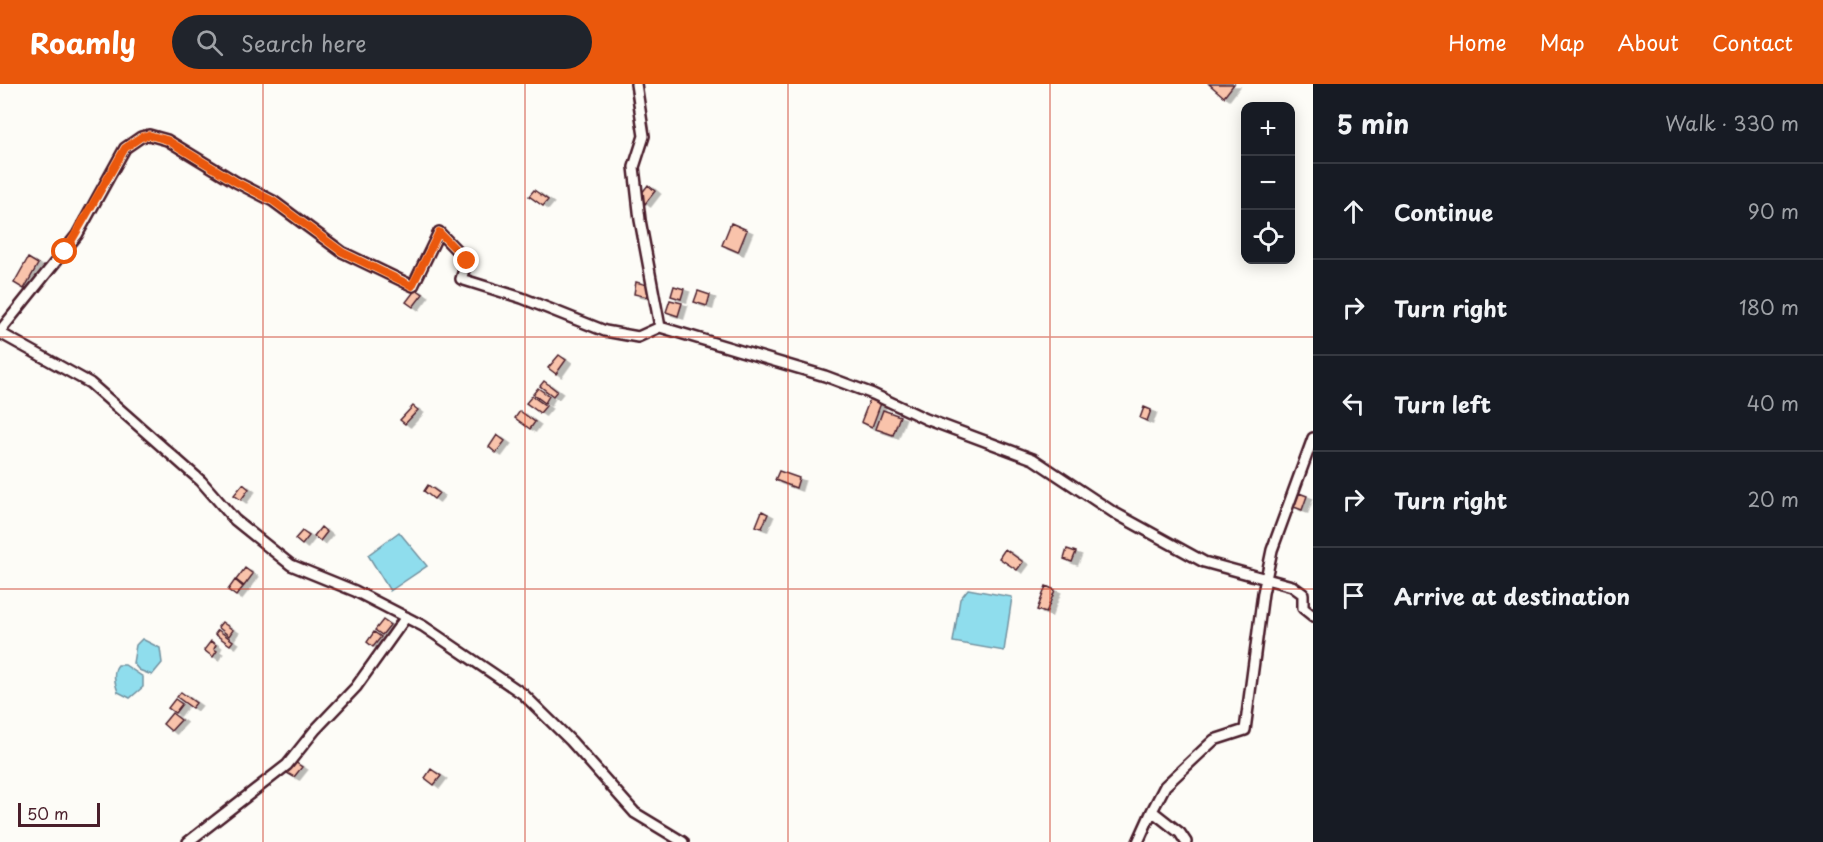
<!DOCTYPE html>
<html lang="en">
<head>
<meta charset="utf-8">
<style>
  body { margin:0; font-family:"Playpen Sans",sans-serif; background:#20242c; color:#f1f3f6 }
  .controls { position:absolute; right:18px; top:18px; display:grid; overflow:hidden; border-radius:12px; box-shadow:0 3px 15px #0003 }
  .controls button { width:54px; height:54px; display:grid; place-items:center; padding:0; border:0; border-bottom:2px solid #363941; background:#171b24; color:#f1f3f6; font:30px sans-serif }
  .scale { position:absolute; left:18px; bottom:15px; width:82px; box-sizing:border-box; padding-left:6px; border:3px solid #4a1f2b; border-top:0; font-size:16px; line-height:21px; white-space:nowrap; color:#4a1f2b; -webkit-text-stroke:4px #fdfcf7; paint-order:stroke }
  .stop { position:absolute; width:18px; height:18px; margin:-14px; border:4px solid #ea580c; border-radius:50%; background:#fff }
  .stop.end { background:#ea580c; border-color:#fff; box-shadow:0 2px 6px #0008 }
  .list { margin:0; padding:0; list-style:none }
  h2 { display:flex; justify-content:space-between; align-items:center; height:78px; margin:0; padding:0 24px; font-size:26px }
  h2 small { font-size:20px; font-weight:400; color:#9ea1a6 }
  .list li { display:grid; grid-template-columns:39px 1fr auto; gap:18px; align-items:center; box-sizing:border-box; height:96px; padding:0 24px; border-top:2px solid #363941 }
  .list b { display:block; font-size:22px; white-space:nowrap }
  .list em { font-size:20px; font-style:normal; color:#9ea1a6 }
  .icon { flex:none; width:33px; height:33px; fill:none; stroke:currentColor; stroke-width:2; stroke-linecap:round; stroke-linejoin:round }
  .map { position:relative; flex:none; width:1313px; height:758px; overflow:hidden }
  header { display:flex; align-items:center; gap:36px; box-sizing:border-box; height:84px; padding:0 30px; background:#ea580c; color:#fff }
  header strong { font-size:28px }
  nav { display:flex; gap:33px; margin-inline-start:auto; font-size:21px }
  .search { width:420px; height:54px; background:#20242c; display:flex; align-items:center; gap:15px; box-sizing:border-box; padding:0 21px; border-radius:33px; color:#9ea1a6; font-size:22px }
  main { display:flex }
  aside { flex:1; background:#171b24 }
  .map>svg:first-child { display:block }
</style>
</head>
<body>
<header>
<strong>Roamly</strong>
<div class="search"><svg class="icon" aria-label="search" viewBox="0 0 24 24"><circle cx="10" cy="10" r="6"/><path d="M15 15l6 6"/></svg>Search here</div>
<nav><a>Home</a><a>Map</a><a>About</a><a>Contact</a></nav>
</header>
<main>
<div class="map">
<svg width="1313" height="758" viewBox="0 0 1313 758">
  <defs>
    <filter id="shadow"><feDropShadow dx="5.5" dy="3" stdDeviation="0" flood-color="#0004"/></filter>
  </defs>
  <rect width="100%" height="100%" fill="#fdfcf7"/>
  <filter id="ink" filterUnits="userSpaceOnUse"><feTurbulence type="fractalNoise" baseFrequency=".0167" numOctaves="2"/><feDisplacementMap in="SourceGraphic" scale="12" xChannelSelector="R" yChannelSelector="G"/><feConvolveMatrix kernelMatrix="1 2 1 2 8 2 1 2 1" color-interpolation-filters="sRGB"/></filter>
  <g filter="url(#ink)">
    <path fill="#8fdded" stroke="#73919f" stroke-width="1.5" d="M399,448l28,34 -37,25 -22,-36z
      M968,505l44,8 -8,54 -51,-9 7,-43z
      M142,555l18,9 2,15 -10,12 -13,-5 -6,-7 3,-18z
      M118,581h7l18,12v10l-13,11 -12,-6c-3,-8 -6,-20 0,-27z"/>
    <path fill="#f9c3ab" stroke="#4a1f2b" stroke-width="1.5" filter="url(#shadow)" d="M1209,0h25l-10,13z
      M648,101l7,6 -10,13 -7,-6z
      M534,106l14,10 -5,6 -14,-10z
      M731,139l16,7 -9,22 -16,-7z
      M28,174l10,6 -14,25 -10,-6z
      M636,198l15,4 -3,11 -14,-3z
      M674,202l10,3 -3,10 -10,-3z
      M416,205l7,5 -10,13 -7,-5z
      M698,207l12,4 -3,11 -13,-4z
      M670,216l12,3 -4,13 -12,-4z
      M559,271l7,5 -10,14 -8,-6z
      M544,297l13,10 -4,5 -13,-10z
      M538,304l11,8 -4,7 -12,-9z
      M532,312l14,10 -6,7 -14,-10z
      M870,315l11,4 -9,24 -11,-5z
      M413,322l5,4 -13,14 -5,-4z
      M1144,323l7,3 -4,11 -7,-3z
      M883,326l17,6 -7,19 -17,-6z
      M520,327l15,11 -5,7 -15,-11z
      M497,351l8,6 -9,12 -7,-6z
      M779,387l20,7 -3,10 -21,-8z
      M243,400l6,5 -8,11 -7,-5z
      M428,401l11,8 -5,6 -10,-8z
      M1299,409l8,3 -5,14 -8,-3z
      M762,427l6,3 -6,14 -6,-2z
      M321,443l6,5 -7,9 -6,-5z
      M302,447l7,5 -7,9 -7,-6z
      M1005,465l18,13 -6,8 -18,-12z
      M1067,465l9,3 -4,10 -8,-3z
      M245,484l8,6 -9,12 -8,-6z
      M235,496l8,7 -7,9 -8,-6z
      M1046,502l9,4 -9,23 -9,-3z
      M383,536l7,5 -8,10 -7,-5z
      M222,538l11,8 -4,6 -11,-9z
      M218,546l15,11 -3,4 -15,-11z
      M374,548l7,5 -8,10 -6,-5z
      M211,557l5,4 -2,4 3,2 -4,6 -9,-7z
      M181,608l15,11 -4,5 -15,-11z
      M175,615l7,5 -7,9 -7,-5z
      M172,629l9,7 -10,11 -8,-7z
      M295,678l7,5 -8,10 -7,-4z
      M431,685l10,7 -7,9 -9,-7z"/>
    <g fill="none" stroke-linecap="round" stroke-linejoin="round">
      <defs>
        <path id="street" d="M636,0l8,52 -10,31 6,53 20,107 165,49 48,18 53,25 107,40 80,53 91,50 88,24 11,8v14l10,8
          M0,247l77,-96 48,-87 16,-11 8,-2 18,5 69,42 37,19 69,51 71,34 26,-54 28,29 -6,18 61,19 83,33 33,6 22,-10
          M0,249l90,50 111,98 34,39 56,45 64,26 68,35 100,68 48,47 64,72 48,29
          M1152,727l13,-25 49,-46 31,-10 18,-137 9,-43 41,-112
          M188,758l99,-77 28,-35 41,-43 50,-70
          M1138,758l14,-31 28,22 6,9"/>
      </defs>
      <use href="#street" stroke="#4a1f2b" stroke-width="14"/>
      <use href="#street" stroke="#fdfcf7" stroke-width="9"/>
    </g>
  </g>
  <g fill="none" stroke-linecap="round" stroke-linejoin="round" filter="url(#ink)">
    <path stroke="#ea580c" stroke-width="8" d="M65,168l60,-104 16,-11 8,-2 18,5 69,42 37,19 69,51 70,34 27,-54 28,29"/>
  </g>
  <path fill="none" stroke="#c8321e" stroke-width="1.5" stroke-opacity="0.55" d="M263,0v758M525,0v758M788,0v758M1050,0v758M0,253h1313M0,505h1313"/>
</svg>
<div class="controls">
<button>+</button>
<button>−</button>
<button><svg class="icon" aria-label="locate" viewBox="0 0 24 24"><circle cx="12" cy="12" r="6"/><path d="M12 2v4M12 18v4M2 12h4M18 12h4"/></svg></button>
</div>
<div class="scale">50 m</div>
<div class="stop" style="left:65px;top:168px"></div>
<div class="stop end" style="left:467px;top:177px"></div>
</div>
<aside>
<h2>5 min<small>Walk · 330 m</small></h2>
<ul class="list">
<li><svg class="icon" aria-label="ahead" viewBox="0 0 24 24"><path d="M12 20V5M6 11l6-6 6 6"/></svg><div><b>Continue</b></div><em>90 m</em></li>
<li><svg class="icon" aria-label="right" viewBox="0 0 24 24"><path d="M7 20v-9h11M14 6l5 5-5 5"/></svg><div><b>Turn right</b></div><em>180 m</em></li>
<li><svg class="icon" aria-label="left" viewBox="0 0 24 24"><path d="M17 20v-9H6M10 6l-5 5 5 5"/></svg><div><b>Turn left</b></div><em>40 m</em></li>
<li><svg class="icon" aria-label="right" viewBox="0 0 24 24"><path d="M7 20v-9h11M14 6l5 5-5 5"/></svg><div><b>Turn right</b></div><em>20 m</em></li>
<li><svg class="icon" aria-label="arrive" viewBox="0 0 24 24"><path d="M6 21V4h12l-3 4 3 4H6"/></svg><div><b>Arrive at destination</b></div></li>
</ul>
</aside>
</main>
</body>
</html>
